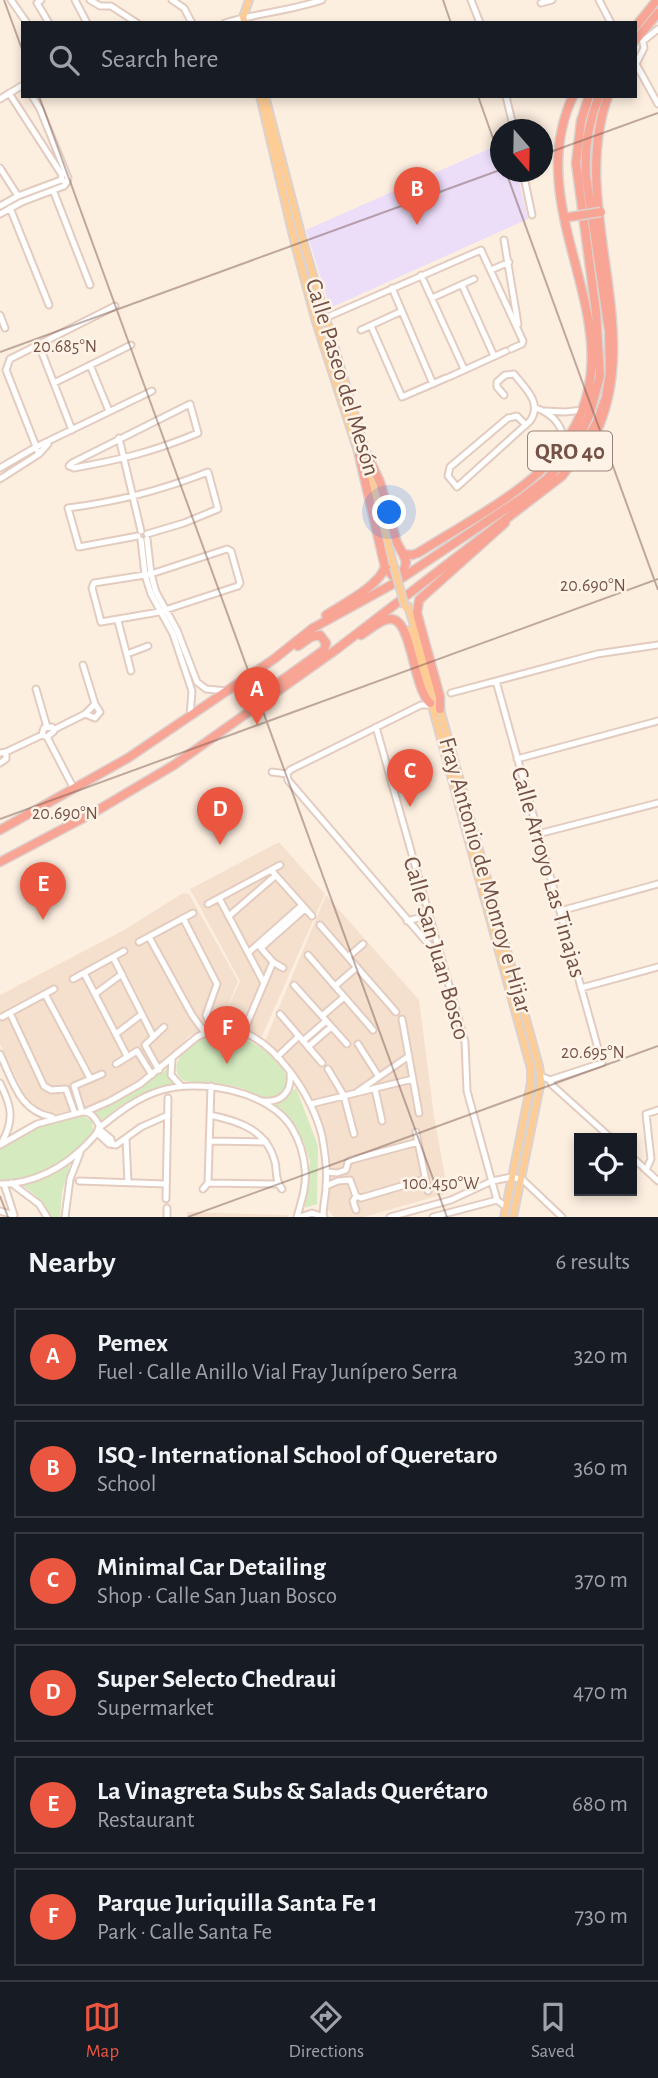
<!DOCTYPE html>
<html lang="en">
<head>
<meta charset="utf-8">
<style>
  body { margin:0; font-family:"Alegreya Sans",sans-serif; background:#242831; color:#f1f3f6 }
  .controls { position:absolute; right:21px; bottom:21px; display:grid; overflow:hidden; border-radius:0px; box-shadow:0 4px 10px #0003 }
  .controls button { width:63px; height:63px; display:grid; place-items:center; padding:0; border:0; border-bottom:2px solid #363941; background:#171b24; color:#f1f3f6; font:35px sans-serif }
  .compass { position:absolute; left:490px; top:119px; width:63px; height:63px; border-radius:50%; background:#171b24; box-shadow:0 4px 10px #0003; rotate:160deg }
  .you { position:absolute; left:390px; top:513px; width:24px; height:24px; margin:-18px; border:5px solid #fff; border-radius:50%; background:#1a73e8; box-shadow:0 0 0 10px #1a73e833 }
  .badge { display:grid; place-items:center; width:46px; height:46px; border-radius:50%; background:#eb5641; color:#fff; font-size:23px; font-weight:700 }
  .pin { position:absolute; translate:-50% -58px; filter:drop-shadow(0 2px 4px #0008) }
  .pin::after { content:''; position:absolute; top:37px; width:24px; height:21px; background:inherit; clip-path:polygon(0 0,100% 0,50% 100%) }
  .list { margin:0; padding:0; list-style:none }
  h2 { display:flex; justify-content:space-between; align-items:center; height:91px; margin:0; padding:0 28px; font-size:30px }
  h2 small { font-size:23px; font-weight:400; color:#9ea1a6 }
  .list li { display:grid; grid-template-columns:46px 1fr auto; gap:21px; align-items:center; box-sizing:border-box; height:98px; margin:0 14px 14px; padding:0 14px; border:2px solid #363941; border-radius:0px }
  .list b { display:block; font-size:26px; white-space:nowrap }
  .list p { margin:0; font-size:23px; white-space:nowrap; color:#9ea1a6 }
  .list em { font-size:23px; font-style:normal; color:#9ea1a6 }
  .icon { flex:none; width:38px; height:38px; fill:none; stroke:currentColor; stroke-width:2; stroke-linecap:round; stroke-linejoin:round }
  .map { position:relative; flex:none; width:658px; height:1217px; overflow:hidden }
  .search { position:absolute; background:#171b24; box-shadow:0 4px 10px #0003; left:21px; right:21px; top:21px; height:77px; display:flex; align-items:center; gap:18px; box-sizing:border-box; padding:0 24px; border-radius:0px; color:#9ea1a6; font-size:26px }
  .sheet { height:763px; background:#171b24 }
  nav { display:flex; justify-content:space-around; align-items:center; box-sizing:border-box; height:98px; border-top:2px solid #363941; background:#171b24; font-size:19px; color:#9ea1a6 }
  nav a { display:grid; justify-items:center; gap:4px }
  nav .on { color:#eb5641 }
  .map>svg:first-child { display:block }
</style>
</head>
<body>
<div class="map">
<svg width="658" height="1217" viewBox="0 0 658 1217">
  <rect width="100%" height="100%" fill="#fdefe0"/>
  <path fill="#f5e0ce" d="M279,842l46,52 -66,149 -18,-11 -22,-3 2,-8 -32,15 -20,23 -23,17 -35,21 -21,9 -35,8 -9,-1 -17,-9 -29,-60v-49l124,-65 59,-37 6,1 49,87 -13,33 15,-33 -50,-92z
    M326,895l93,105 15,116 14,77 -84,24h-30l-6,-7 3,-42 -2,-21 -11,-34 -16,-32 -12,-16 -25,-24z
    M187,1212l102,3 -1,2h-101z"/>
  <path fill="#ecddf9" d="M500,144v28h17l11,47 -198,89 -24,-78z"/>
  <path fill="#d5eabf" d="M220,1031c20,1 82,34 63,60 -3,4 -8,7 -14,7 -9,1 -17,-6 -25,-9 -20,-7 -40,-6 -60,-8 -20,-14 4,-37 19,-45 5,-2 12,-3 17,-5z
    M168,1068l2,11 5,5c-28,6 -56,18 -75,40l-2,-7 -7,-6 36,-15z
    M296,1088l22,58 -1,58 -12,4 5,-47 -7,-21 -28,-35z
    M81,1115l11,6 1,10c-20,31 -56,49 -93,49v-32c24,-20 52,-26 81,-33z
    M71,1161l-9,31 -2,25h-9c-8,-16 -17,-25 -32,-33l27,-7z"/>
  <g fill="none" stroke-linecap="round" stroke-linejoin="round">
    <defs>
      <path id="minor" d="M11,0l16,23
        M41,0l-4,3 12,20
        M75,0l12,23
        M90,0l10,6h11l26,17
        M172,0l12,8 8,15
        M471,0l9,23
        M599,0l12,23
        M541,3l11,-3
        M225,23c32,-10 65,-12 97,-23
        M641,33l3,15 -8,16 22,40
        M643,41l15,-12
        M9,93l53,82 -1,5
        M32,96l8,13 28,69 -1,4
        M506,96l8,34
        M0,99l23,-14
        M0,168l18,28
        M523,172l9,43
        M53,190l37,95
        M0,206l18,-10 43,-16 3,1
        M10,208l39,97
        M0,214l22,-12 42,-16 3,-4
        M504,240l14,84
        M491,270l18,-8
        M421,275l43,94
        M462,285l32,71
        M392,288l41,96
        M432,298l42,-19
        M0,315l5,13
        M316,322l165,-72 42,91 -1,3 -11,5
        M371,326l31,71 44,-19
        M361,330l41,-19
        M39,345l33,85
        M90,365l19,46
        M449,377l57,-26
        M54,383l77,-38
        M504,395l-7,-8v-5l8,-7 9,-1c11,14 29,29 16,47l-73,66 -9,-11 2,-9 58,-49 9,-2 9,9
        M190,404l8,29c-42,18 -79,27 -124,35l-5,-2 3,-3z
        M536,408c16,6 25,15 28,32
        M545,411l20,1 18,-2
        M119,438l22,93
        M39,454l-33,-84 4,-11 105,-53
        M0,468l36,-21 116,-56
        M0,479l39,-25 9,-10
        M138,536l-59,11 -11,-39c49,-6 94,-18 140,-36l10,37 -34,14 -37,11
        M147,539l4,35 5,18 21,38 20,52 9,7 21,2
        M141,540l4,35 6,19 22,40 19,57 -2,25
        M227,549l4,2 9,32 -2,3 -79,26 -58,10 -9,-34 2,-5 57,-9z
        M118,621l13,50
        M127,654l21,-8
        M83,665l12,39 5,8 -5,6 -10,-4
        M496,681l106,382 -52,17 -9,-4
        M36,689l11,38
        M451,693l146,-39 61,-9
        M376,727l89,315 2,49 30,109 9,7
        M55,729l30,-15 10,-10
        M47,737l7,-6 -2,-4 -8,1 -2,7 5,2 27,52
        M0,753l6,-1 36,-17
        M517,759l141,-38
        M0,763l6,-4v-7
        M272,772l15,2
        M287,774l1,6 149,174
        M287,774l3,-4 131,-65h10
        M538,834l120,-31
        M271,870l41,46
        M219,898l45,85
        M208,904l72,-39
        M560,911l98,-27
        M229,916l46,-40
        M183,918l34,66 -11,31 6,15
        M407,921l11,-3 9,-8
        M320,925l76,87
        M149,937l43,78 13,18
        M139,942l54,-29
        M260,947l13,15 10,6
        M261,948l44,-39
        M248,953l54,-48
        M308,955l65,75
        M113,957l40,79
        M348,957l15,-13
        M84,973l43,83
        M73,979l51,-28
        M294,985l53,59
        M335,986l22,-19
        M581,988l77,-21
        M45,994l45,84
        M95,994l27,-20
        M10,1013l34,73 7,4 15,-1 9,25
        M280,1014l42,49
        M322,1016l22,-19
        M2,1017l52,-28
        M402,1019l17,94
        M243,1033l30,-71
        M116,1034l26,-20
        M303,1041l23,-20
        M358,1044l21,33
        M308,1047l23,-20
        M0,1054c13,27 19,57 52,63
        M277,1057l22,-21
        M172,1060l-1,15 10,11
        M116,1064l21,-13 15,24
        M328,1069l16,27 10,38
        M159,1070l-14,-25 19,-18
        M550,1080l2,5 59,53
        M0,1083c11,22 15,36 2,59
        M375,1089l7,32
        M357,1092l52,-36
        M263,1101c18,2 29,-9 27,-27
        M311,1104l102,-25
        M87,1111l23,-10 30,-17 57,-47c11,-6 23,-11 36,-8 42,9 80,68 89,107 3,16 6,33 4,49 0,11 -3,20 -3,32
        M82,1112l-8,-26 28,-12
        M210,1115c29,6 57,15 65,47 2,9 0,19 7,27
        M99,1128c19,-15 36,-29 60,-37 39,-13 110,-1 133,37 7,12 12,28 13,41 2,17 -4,33 -8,48
        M99,1129l12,10 1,4
        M416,1132l12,59
        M97,1133l12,11 7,1 25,-18 27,-12
        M126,1139l2,44
        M209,1141l57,1
        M0,1145l37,-21 45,-12c9,-1 13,6 17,13 0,8 -6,12 -11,18 -23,24 -54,41 -88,41
        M632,1157l26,24
        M646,1170l5,-11 -5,-45 12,-4
        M327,1172l10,1 9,-3 2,-8 3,-2 67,-18
        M79,1181l87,3
        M11,1183l28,21 8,13
        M208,1183l70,1
        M4,1184l10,31
        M326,1186l12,-5 12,-1 6,16 -3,5 3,9
        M203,1189l5,-6 3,-97
        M356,1196l5,2 64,-19
        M166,1199l2,-101
        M0,1211l13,4
        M65,1217l5,-38 10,-26
        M167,1217v-9
        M300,1217l12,-4 12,4
        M390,1217l61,-17 41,-19 20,-4 11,3 39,37
        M433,1217l64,-17"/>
      <path id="major" d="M245,23l-2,-6 6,-17
        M260,96l35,148 21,78 43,133 14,31 21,81
        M265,96l37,142 65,218
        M408,606l32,103 99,357 2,15 -28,136
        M411,629l120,440v14l-27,134"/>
      <path id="highway" d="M635,27l22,-27
        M635,41l23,-28
        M366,452l14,30 17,61 6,11 9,1 6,-2c41,-26 104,-59 135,-95 103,-118 -39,-236 20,-362
        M582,457c76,-109 -17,-244 26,-361
        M385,567l8,9 10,-2 3,-12 -3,-8
        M326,615c17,-11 53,-29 59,-48l-26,-112
        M361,635c9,-5 19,-16 30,-16 21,0 22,69 39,84
        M263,701l4,-10 57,-41 2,-7 -6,-8 -9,2 -13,9
        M440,709v-12l-23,-84 2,-13 86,-77
        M0,830l128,-72 146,-99 39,-31 80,-44 129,-86 25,-19 16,-18 12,-16 14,-29 11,-40 -4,-64 -20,-149 5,-42 8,-25
        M0,862l93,-49 81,-48 38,-27 125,-89 225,-173 20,-27 15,-27 9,-25 4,-24 -1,-42 -23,-155c-2,-29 2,-53 13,-80"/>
    </defs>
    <use href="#minor" stroke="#e3ccbf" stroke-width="9"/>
    <use href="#major" stroke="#dbd2cf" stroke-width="10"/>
    <use href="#highway" stroke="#dbd2cf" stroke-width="11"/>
    <use href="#minor" stroke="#fff" stroke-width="5"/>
    <use href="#major" stroke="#fecd96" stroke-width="6"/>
    <use href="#highway" stroke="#f9a595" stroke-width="8"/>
    <defs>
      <path id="major-bridge" d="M394,567l11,40"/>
      <path id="highway-bridge" d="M569,217l32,-5"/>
    </defs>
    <use href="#major-bridge" stroke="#dbd2cf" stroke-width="10" stroke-linecap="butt"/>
    <use href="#highway-bridge" stroke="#dbd2cf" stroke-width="11" stroke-linecap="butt"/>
    <use href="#major-bridge" stroke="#fecd96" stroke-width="6"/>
    <use href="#highway-bridge" stroke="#f9a595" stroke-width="8"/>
  </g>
  <path fill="none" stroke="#745247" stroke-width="2" stroke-opacity="0.45" d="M4,0l19,52M443,0l8,23M39,96l408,1121M478,96l22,62M542,155l116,-42M506,172l152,418M0,352l500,-182M0,819l658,-240M0,1196l8,21M188,1217l470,-171"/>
  <g text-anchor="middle" stroke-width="5" stroke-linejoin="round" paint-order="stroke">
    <rect fill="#fff3e7" stroke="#9e8277" stroke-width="2" x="528" y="431.5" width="84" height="39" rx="5"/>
    <g font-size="23" font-weight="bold" fill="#745247">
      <text x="570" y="459">QRO 40</text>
    </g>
    <g font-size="24" fill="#745247" stroke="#fff3e7">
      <text transform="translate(343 377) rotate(73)" y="8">Calle Paseo del Mesón</text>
      <text transform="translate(549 872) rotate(74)" y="8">Calle Arroyo Las Tinajas</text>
      <text transform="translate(486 875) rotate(74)" y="8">Fray Antonio de Monroy e Hijar</text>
      <text transform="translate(437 948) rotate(74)" y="8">Calle San Juan Bosco</text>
    </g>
  </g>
  <g font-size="18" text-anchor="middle" fill="#745247" stroke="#fff3e7" stroke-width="5" stroke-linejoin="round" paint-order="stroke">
    <text x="65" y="352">20.685°N</text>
    <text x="593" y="591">20.690°N</text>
    <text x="65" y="819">20.690°N</text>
    <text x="593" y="1058">20.695°N</text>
    <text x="441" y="1189">100.450°W</text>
  </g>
</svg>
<div class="controls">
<button><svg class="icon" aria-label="locate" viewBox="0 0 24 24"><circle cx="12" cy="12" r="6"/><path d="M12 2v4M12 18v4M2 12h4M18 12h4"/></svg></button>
</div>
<svg class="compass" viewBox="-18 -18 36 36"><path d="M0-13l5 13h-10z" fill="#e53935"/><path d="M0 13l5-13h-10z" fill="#9ea1a6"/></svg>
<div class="you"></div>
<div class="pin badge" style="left:257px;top:725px">A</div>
<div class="pin badge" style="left:417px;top:225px">B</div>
<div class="pin badge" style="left:410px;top:807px">C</div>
<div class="pin badge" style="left:220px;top:845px">D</div>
<div class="pin badge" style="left:43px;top:920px">E</div>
<div class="pin badge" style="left:227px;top:1064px">F</div>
<div class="search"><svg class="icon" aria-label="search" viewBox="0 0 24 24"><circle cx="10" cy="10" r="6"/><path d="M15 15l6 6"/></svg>Search here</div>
</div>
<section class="sheet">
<h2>Nearby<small>6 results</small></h2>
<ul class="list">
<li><span class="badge">A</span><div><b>Pemex</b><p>Fuel · Calle Anillo Vial Fray Junípero Serra</p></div><em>320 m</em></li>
<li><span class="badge">B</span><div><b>ISQ - International School of Queretaro</b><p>School</p></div><em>360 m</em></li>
<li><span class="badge">C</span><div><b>Minimal Car Detailing</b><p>Shop · Calle San Juan Bosco</p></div><em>370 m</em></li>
<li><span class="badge">D</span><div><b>Super Selecto Chedraui</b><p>Supermarket</p></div><em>470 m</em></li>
<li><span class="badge">E</span><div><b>La Vinagreta Subs &amp; Salads Querétaro</b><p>Restaurant</p></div><em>680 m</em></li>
<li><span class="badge">F</span><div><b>Parque Juriquilla Santa Fe 1</b><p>Park · Calle Santa Fe</p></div><em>730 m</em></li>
</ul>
</section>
<nav>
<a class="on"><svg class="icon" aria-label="map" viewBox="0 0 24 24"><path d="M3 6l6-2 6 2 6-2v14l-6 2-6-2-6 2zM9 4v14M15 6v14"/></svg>Map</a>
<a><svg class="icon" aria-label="directions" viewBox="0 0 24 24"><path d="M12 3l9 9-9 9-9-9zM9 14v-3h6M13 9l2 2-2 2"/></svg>Directions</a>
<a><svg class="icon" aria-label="saved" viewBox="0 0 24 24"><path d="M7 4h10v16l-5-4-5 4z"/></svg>Saved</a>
</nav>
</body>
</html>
